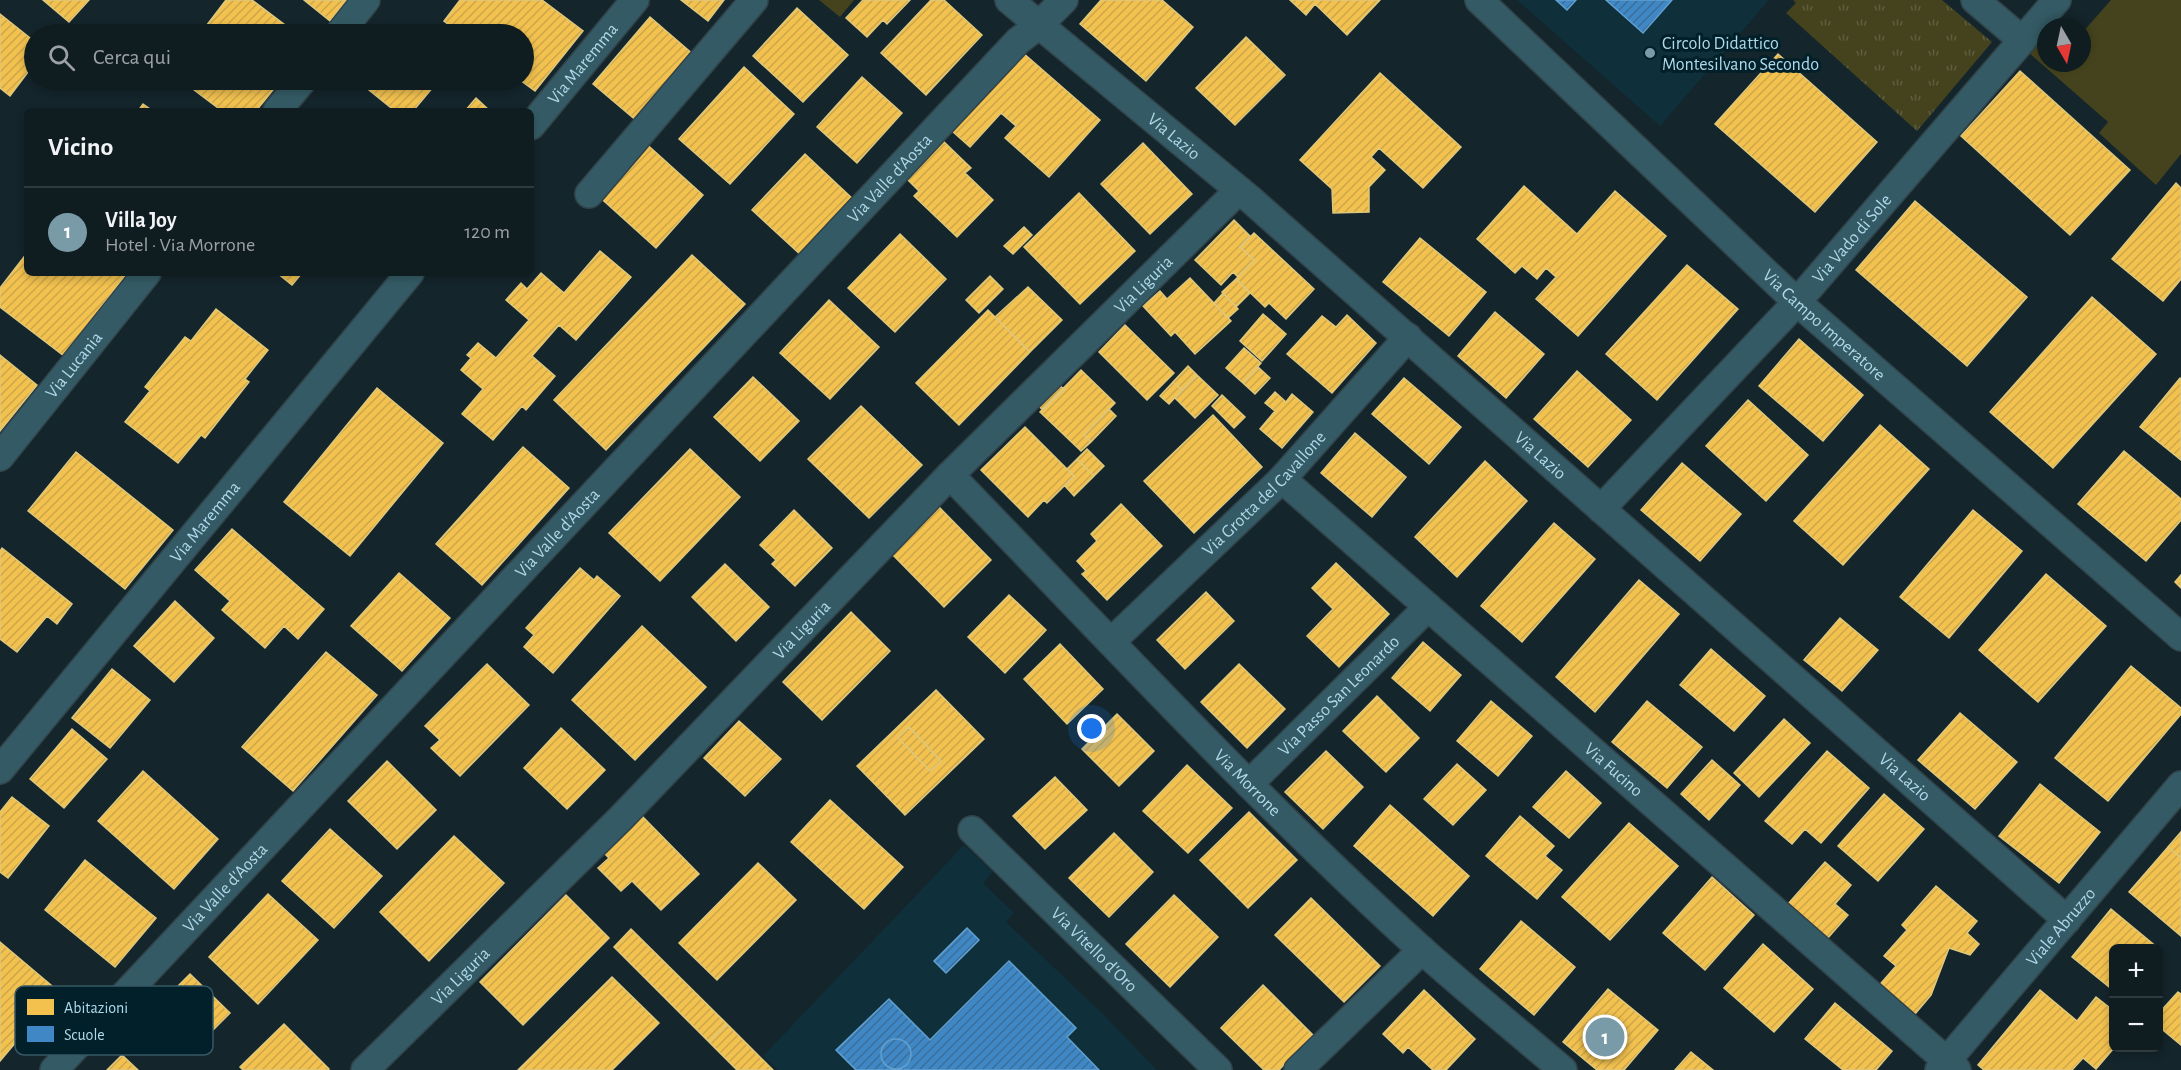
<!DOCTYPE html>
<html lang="it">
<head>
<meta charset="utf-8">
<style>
  body { margin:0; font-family:"Alegreya Sans",sans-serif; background:#182529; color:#f1f3f6 }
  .controls { position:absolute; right:18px; bottom:18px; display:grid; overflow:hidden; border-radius:9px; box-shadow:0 3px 9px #0003 }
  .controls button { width:54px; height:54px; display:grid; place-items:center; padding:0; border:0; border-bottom:2px solid #2f3a3e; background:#0f1c20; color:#f1f3f6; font:30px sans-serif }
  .compass { position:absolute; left:2037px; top:18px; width:54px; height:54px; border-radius:50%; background:#0f1c20; box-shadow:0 3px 9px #0003; rotate:171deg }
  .you { position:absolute; left:1092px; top:729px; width:21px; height:21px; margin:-15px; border:4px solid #fff; border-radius:50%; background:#1a73e8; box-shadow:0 0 0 9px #1a73e833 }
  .badge { display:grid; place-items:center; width:39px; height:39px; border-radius:50%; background:#799aa7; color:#fff; font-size:20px; font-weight:700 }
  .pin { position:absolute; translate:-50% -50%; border:3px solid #fff; box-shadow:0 2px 6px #0006 }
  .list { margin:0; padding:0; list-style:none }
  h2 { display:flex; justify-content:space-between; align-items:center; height:78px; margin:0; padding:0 24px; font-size:26px }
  h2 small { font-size:20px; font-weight:400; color:#9ba1a5 }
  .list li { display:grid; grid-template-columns:39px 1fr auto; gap:18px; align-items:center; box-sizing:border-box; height:90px; padding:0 24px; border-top:2px solid #2f3a3e }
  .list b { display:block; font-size:22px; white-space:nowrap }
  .list p { margin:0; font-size:20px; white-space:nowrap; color:#9ba1a5 }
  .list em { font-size:20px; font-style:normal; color:#9ba1a5 }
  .icon { flex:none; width:33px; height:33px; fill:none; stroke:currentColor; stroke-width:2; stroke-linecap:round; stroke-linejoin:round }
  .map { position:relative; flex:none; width:2181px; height:1070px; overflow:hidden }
  .search { position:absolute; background:#0f1c20; box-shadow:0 3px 9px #0003; left:24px; top:24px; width:510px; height:66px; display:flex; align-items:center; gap:15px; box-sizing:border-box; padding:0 21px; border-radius:33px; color:#9ba1a5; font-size:22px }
  .panel { position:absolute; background:#0f1c20; box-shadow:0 3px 9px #0003; left:24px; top:108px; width:510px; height:168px; border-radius:9px }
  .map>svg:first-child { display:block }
</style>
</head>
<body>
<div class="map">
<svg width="2181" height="1070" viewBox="0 0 2181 1070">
  <defs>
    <pattern id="park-tufts" width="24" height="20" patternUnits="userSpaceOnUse" patternTransform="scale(1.5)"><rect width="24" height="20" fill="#44431d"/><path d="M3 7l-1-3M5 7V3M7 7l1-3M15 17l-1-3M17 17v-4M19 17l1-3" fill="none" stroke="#5c5e3e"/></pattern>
    <pattern id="homes-hatch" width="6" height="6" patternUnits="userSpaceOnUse" patternTransform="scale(1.5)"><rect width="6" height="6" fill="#f2c14e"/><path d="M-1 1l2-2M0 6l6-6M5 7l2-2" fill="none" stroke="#cca74c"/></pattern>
    <pattern id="schools-hatch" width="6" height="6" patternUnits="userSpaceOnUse" patternTransform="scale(1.5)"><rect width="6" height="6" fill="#3f88c5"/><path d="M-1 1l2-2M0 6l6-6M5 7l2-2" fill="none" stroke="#3b6f99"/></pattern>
  </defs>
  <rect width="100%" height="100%" fill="#14252b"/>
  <path fill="#0f2f3a" d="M1517,0h252l-109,126z
    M964,845l29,27 -10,11 31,30 -8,9 96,91 55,57h-379l-15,-14z"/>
  <path fill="#44431d" d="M819,0h35l-14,17z
    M2111,0h70v154l-25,31 -57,-52 9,-11 -79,-69 12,-14 5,-1v25h36v-30z"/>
  <path fill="url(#park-tufts)" d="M1793,0h149l50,42 -75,89 -131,-118 10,-10z"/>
  <path fill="url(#homes-hatch)" stroke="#dec87d" stroke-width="1.5" d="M43,0h46l-20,22z
    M226,0h26l45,34h-97z
    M304,0h43l-17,21z
    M460,0h82l41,31 -48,60 -15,-11h4v-46h-63l-17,-13z
    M681,0h43l-16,21z
    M863,0h47l-23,24 -4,-4 -16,17 -21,-19z
    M931,0h13l38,35 -56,60 -45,-42z
    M1101,0h61l31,27 -47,54 -66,-57z
    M1290,0h90l-33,35 -32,-31 -9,11z
    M797,8l51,47 -45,47 -50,-46z
    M0,14l34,27v23l-24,32 -10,-8z
    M650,17l44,38 -56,67 -45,-38z
    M1246,37l39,38 -50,50 -39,-37z
    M1022,52l78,68 -51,57 -44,-39 11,-12 -15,-13 -31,34 -18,-16z
    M1778,54l99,88 -62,70 -100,-88z
    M744,67l50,47 -64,70 -51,-45z
    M2020,71l110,99 -60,65 -109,-99z
    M1380,73l81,74 -38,41 -44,-40 -8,9 14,13 -16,17v25l-36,1 -1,-24 -32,-29z
    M862,77l40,36 -45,50 -40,-36z
    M181,80h100l-25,31h-34z
    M361,80h78l-26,31h-18l-36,-29z
    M476,98l14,13h-25z
    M143,104l10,7h-15z
    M940,138l31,30 -6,5 28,27 -36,37 -43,-41 5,-5 -15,-15z
    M642,140l61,55 -47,53 -61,-55z
    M1143,143l49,51 -42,40 -49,-50z
    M805,154l49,46 -52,56 -50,-46z
    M2176,183l5,5v91l-18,22 -51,-42z
    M1524,186l53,48 38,-43 51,45 -88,100 -42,-37 20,-22 -10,-9 -9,11 -15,-13 -7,7 -38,-34z
    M1079,193l56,58 -55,53 -56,-57z
    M1915,201l112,96 -60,69 -111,-96z
    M1234,220l16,16 -10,11 14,13 -16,17 -5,-5 -12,13 -26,-25z
    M1024,227l8,8 -19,19 -9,-8z
    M1254,233l60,56 -28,30 -17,-16 -4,4 -29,-28 18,-19 -14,-13z
    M900,234l46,45 -51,53 -47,-44z
    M1420,238l66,54 -37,44 -66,-54z
    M600,251l31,26 -55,63 -17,-15 -27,31 23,20 -29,34 -4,-4 -29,34 -31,-26 21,-25 -22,-19 10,-12 -4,-3 11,-12 18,15 33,-38 -23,-20 15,-17 6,6 14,-16 23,20z
    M27,253v20h100l-63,83 -64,-49v-19z
    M692,255l53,49 -139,146 -52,-50z
    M1687,265l51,44 -81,91 -51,-46z
    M277,273h25l-10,12z
    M990,276l13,13 -24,24 -13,-13z
    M1190,278l41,43 -36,33 -20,-22 -4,4 -28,-30 17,-15 7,8z
    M1236,279l14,14 -14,14 -14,-15z
    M1028,287l34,33 -32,32 -35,-35z
    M1223,293l15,16 -10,9 -14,-15z
    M2092,297l64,57 -103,114 -63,-56z
    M829,300l50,47 -49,52 -50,-46z
    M216,309l52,41 -23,29 4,3 -44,56 -4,-3 -23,28 -53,-41 25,-31 -5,-4 40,-50 6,4z
    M988,310l42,42 -71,73 -43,-42z
    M1495,312l49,42 -38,44 -48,-42z
    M1263,314l23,20 -24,27 -22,-20z
    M1347,315l29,28 -44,50 -45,-39 35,-38 14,11z
    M1125,325l49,48 -27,27 -48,-48z
    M1799,339l64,56 -40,46 -64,-55z
    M1244,348l17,15 -18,20 -17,-15z
    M0,355l37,30 -37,46z
    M1188,366l9,9 -15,15 -9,-8z
    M1258,367l12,11 -15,16 -12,-11z
    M1081,370l34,33 -31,32 7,7 -10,9 -41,-39z
    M1577,371l54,49 -43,47 -54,-48z
    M1197,375l21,20 -23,23 -20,-20z
    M753,377l46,44 -39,40 -46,-44z
    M1404,378l57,49 -32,37 -57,-50z
    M2180,378l1,1v81l-41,-33z
    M1055,382l9,7 -21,21 -8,-7z
    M1173,382l9,8 -13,14 -9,-8z
    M377,388l66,55 -93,113 -66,-54z
    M1275,392l11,10 6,-8 21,18 -31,36 -22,-19 15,-18 -10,-8z
    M1222,395l23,22 -11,11 -22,-22z
    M1748,400l60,55 -42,46 -60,-55z
    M861,406l61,59 -53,53 -61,-59z
    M1109,409l7,7 -25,26 -7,-7z
    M1213,415l49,52 -68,66 -50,-52z
    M1880,425l49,44 -86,96 -49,-44z
    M1025,427l49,49 -27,27 -3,-3 -16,17 -47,-47z
    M1355,433l51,44 -34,40 -51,-44z
    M523,447l46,41 -87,97 -46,-41z
    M690,449l50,48 -80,84 -51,-48z
    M1087,449l17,17 -10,10 -17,-17z
    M2124,451l57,48v21l-35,41 -68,-57z
    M76,452l97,78 -48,59 -97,-78z
    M1077,459l17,17 -20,20 -9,-10 9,-10 -7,-7z
    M1485,461l42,40 -70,76 -42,-40z
    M1682,463l59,51 -41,47 -59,-51z
    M1121,504l41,42 -55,54 -25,-26 4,-3 -9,-10 20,-20 -6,-7z
    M938,506l53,54 -47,47 -53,-54z
    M794,510l38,38 -37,38 -23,-22 4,-4 -16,-15z
    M1973,510l49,41 -73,87 -49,-41z
    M1554,523l41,36 -73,83 -41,-36z
    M232,529l92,80 -26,30 -14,-13 -19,22 -43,-38 8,-9 -35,-31z
    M2,548l70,56 -15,20 -10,-8 -30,36 -17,-13v-88z
    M1336,563l53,51 -50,53 -32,-31 26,-27 -21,-21z
    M725,564l44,43 -33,34 -44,-44z
    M580,568l14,12 3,-4 23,20 -67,77 -29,-26 10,-12 -8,-7z
    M399,573l51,45 -48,53 -51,-45z
    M2046,574l60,52 -68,76 -59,-52z
    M2181,575v13l-6,-6z
    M1639,580l40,34 -84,98 -39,-35z
    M1206,592l28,29 -49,48 -28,-29z
    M1009,595l37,35 -41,43 -37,-36z
    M175,601l39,37 -40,44 -40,-36z
    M851,612l39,39 -68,69 -39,-38z
    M1840,618l38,32 -36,41 -38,-31z
    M642,626l64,61 -71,73 -63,-60z
    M1423,642l38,33 -31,36 -38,-33z
    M1060,644l43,45 -36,35 -43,-45z
    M1711,649l54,47 -31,35 -54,-46z
    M326,652l51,43 -84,96 -51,-44z
    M487,664l42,41 -69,71 -29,-28 9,-8 -15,-14z
    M1239,664l46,45 -38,39 -46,-46z
    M2131,666l50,42v6l-73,87 -53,-43z
    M112,669l38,31 -40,48 -38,-30z
    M936,690l48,49 -79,76 -48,-49z
    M1377,696l42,42 -33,34 -43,-41z
    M1491,701l41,35 -34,40 -41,-35z
    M1647,701l55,46 -35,41 -55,-46z
    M1960,713l57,49 -42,47 -57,-49z
    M1117,714l37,37 -35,35 -37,-37z
    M1784,719l26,24 -51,54 -25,-24z
    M739,721l42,38 -36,37 -41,-38z
    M909,727l32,34 -11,10 -32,-33z
    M561,728l44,42 -38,39 -43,-41z
    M72,729l35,30 -43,49 -34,-29z
    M1326,751l37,36 -40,42 -38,-37z
    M1827,751l42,37 -48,55 -16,-14 -13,15 -27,-23z
    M1712,760l28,25 -31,35 -28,-26z
    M387,761l49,49 -39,39 -49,-48z
    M1457,764l29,26 -33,35 -29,-26z
    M1187,765l45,43 -44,45 -45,-42z
    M143,771l75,68 -44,50 -76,-68z
    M1566,771l35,32 -32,35 -36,-31z
    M1055,777l32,33 -42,39 -32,-33z
    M2040,784l60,48 -41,51 -60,-47z
    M1884,794l40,35 -46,52 -40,-35z
    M12,797l37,29 -41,52 -8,-6v-60z
    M830,800l73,67 -39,42 -73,-67z
    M1390,805l79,71 -36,40 -79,-70z
    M1249,812l48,48 -49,48 -48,-48z
    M642,816l57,58 -38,36 -29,-29 -11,10 -23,-23 11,-10 -6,-6z
    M1520,816l34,30 -9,10 17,14 -25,29 -51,-43z
    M1629,823l49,43 -68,74 -48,-43z
    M330,829l52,47 -48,52 -52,-47z
    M2181,832v26l-13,-11z
    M1114,833l39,39 -44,45 -40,-39z
    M454,836l50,47 -75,78 -49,-49z
    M2168,847l13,11v78l-52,-44z
    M85,860l71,58 -41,49 -70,-57z
    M1825,862l26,23 -16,19 13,11 -21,24 -39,-35z
    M758,863l38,37 -79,80 -38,-37z
    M1712,877l42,38 -49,55 -42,-37z
    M1936,886l41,35 -10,12 12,11 -9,11 -21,-7 -18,47 -16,19 -11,-9 -5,4 -23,-20 20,-23 -12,-10 23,-26 -5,-5z
    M268,894l50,46 -60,64 -49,-47z
    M566,895l43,43 -86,87 -43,-43z
    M1174,895l44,42 -48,50 -44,-43z
    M1311,898l69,68 -36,36 -69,-67z
    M2111,909l47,39h-44v43l-42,-34z
    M1521,921l54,46 -41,48 -54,-46z
    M631,929l96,95 -18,18 -95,-95z
    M0,942l70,59 -31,38 -12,-10 -27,32z
    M1763,944l50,45 -39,43 -50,-44z
    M190,974l40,39 -41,41 -40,-39z
    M612,977l47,46 -47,47h-94z
    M1263,985l50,50 -34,35h-15l-43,-42z
    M1608,989l50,41 -34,40h-27l-34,-28z
    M1424,990l51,49 -29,31h-13l-25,-23 -5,6 -20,-19z
    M2040,990l37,31 19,-24 18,14v37l-18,21 -13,-11 -11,12h-88l-6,-5z
    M2178,992l3,2v51l-23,-19v-12z
    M1835,1003l57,48 -16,19h-33l-38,-31z
    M284,1024l45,45 -1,1h-85l-3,-3z
    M727,1024l46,46h-36l-28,-28z
    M1691,1052l22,18h-38z
    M122,1055l16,15h-31z"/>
  <path fill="url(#schools-hatch)" stroke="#61a0d0" stroke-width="1.5" d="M1556,0h20l-9,10z
    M1606,0h66l-29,33z
    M967,928l12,12 -33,33 -12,-12z
    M1009,961l67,67 -9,9 32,33h-243l-20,-20 53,-51 41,41z
    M881 1054a15 15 0 1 1 30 0a15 15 0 1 1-30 0Z"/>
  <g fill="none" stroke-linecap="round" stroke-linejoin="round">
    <defs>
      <g id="minor">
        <path id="s1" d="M1009,0l241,199 817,721"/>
        <path id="s2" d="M1479,0l318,302 384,335"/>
        <path d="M1975,0l47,40"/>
        <path d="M339,34l27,-34"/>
        <path d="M277,111l26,-31"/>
        <path id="s3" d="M531,126l104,-126"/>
        <path d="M589,194l165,-194"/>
        <path id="s4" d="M0,457l147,-184"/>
        <path id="s5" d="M950,475c155,160 307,325 472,475 46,41 94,80 141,120"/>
        <path id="s6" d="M1282,479l675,591"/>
        <path id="s7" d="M1601,509l196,-207 260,-302"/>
        <path id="s8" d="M1112,641l170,-162 126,-142"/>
        <path id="s9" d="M0,770l410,-497"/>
        <path id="s10" d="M1249,784l179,-177"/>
        <path id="s11" d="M972,830l246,240"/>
        <path id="s12" d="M54,1070l964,-1029 21,-16 25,-25"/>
        <path id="s13" d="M365,1070l256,-252 329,-343 289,-285"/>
        <path d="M1298,1070l124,-120"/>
        <path id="s14" d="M1939,1070l242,-285"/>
      </g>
    </defs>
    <use href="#minor" stroke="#314249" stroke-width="30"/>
    <use href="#minor" stroke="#345b65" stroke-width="27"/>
  </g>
  <circle fill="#799aa7" stroke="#02202a" stroke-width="2" cx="1650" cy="53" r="6"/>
  <g text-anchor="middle" stroke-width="6" stroke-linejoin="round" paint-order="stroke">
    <g font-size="18" fill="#afd9ea" stroke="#02202a" text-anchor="start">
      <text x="1662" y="49">Circolo Didattico<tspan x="1662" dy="21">Montesilvano Secondo</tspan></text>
    </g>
    <g font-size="18" fill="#afd9ea" stroke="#02202a">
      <text dy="6" stroke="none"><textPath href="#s3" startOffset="81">Via Maremma</textPath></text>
      <text dy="6" stroke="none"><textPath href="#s1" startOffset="214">Via Lazio</textPath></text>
      <text dy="6" stroke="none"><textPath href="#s12" startOffset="1222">Via Valle d'Aosta</textPath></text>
      <text dy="6" stroke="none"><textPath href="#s7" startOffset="369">Via Vado di Sole</textPath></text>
      <text dy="6" stroke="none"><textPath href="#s13" startOffset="1106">Via Liguria</textPath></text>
      <text dy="6" stroke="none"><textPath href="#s2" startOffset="474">Via Campo Imperatore</textPath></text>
      <text dy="6" stroke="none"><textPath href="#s4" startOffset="118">Via Lucania</textPath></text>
      <text dy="6" stroke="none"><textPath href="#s1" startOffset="700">Via Lazio</textPath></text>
      <text dy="6" stroke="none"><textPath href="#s8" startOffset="212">Via Grotta del Cavallone</textPath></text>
      <text dy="6" stroke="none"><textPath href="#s9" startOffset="322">Via Maremma</textPath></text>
      <text dy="6" stroke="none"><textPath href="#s12" startOffset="736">Via Valle d'Aosta</textPath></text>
      <text dy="6" stroke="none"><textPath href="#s13" startOffset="620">Via Liguria</textPath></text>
      <text dy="6" stroke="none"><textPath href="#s10" startOffset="126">Via Passo San Leonardo</textPath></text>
      <text dy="6" stroke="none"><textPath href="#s6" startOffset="441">Via Fucino</textPath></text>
      <text dy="6" stroke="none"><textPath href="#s1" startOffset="1186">Via Lazio</textPath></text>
      <text dy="6" stroke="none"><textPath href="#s5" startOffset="428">Via Morrone</textPath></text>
      <text dy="6" stroke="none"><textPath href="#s12" startOffset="250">Via Valle d'Aosta</textPath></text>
      <text dy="6" stroke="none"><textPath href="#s14" startOffset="188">Viale Abruzzo</textPath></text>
      <text dy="6" stroke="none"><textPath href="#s11" startOffset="171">Via Vitello d'Oro</textPath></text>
      <text dy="6" stroke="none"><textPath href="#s13" startOffset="134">Via Liguria</textPath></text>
    </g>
  </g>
  <rect x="15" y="986" width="198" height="69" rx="9" fill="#02202a" stroke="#365864" stroke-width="1.5"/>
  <rect x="27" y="999" width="27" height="16" fill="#f2c14e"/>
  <rect x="27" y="1026" width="27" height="16" fill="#3f88c5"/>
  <g font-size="16" fill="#afd9ea">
    <text x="64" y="1013">Abitazioni</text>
    <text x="64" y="1040">Scuole</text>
  </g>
</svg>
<div class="controls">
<button>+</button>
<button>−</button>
</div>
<svg class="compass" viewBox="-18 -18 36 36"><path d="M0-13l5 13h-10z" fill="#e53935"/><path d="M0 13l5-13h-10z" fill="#9ba1a5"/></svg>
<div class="you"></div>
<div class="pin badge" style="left:1605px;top:1037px">1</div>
<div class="search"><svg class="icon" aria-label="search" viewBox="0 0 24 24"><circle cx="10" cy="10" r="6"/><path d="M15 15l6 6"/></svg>Cerca qui</div>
<section class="panel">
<h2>Vicino<small></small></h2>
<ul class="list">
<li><span class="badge">1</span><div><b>Villa Joy</b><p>Hotel · Via Morrone</p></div><em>120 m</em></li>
</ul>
</section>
</div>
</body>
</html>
